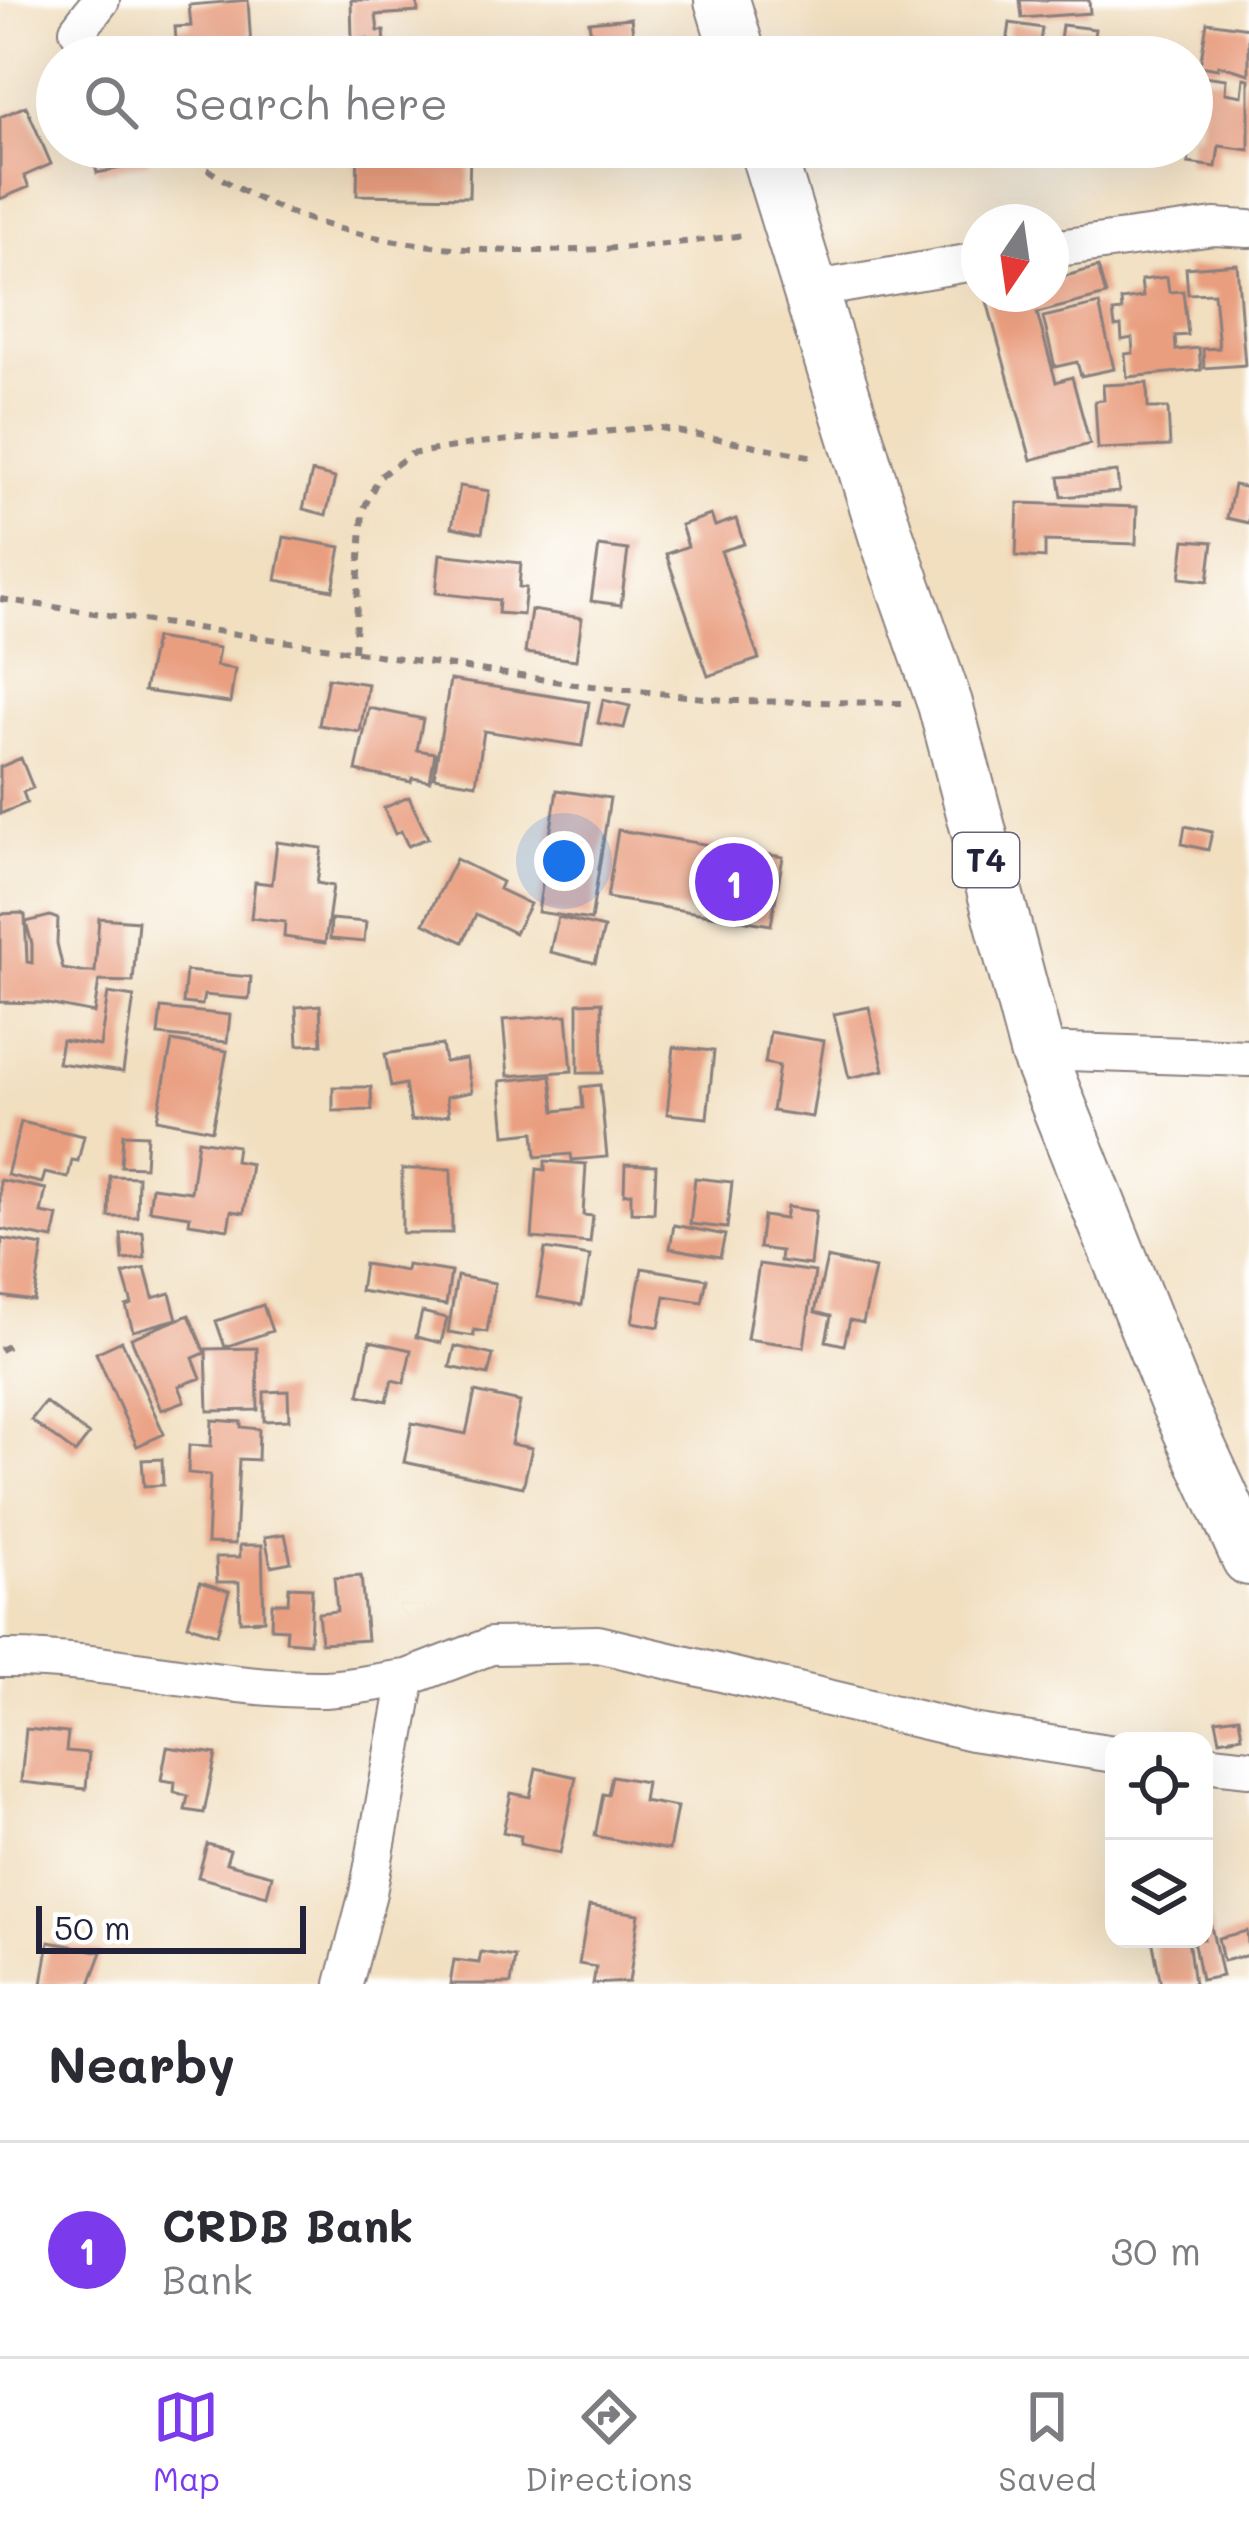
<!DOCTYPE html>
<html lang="en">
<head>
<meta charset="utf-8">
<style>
  body { margin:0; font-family:Mali,sans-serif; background:#f2f2f3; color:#2b2b33 }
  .controls { position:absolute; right:36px; bottom:36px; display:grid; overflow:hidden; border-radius:24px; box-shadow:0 12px 48px #0002 }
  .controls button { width:108px; height:108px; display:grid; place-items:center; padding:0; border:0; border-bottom:3px solid #e1e1e2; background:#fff; color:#2b2b33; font:60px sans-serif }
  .compass { position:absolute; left:961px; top:204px; width:108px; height:108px; border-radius:50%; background:#fff; box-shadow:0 12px 48px #0002; rotate:193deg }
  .scale { position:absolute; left:36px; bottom:30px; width:270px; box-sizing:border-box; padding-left:12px; border:6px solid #22223b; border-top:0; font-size:33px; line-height:42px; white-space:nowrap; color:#22223b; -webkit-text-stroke:9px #fff; paint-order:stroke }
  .you { position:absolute; left:564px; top:861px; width:42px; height:42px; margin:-30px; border:9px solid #fff; border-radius:50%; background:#1a73e8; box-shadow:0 0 0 18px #1a73e833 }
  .badge { display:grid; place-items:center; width:78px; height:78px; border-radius:50%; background:#7c3aed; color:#fff; font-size:39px; font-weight:700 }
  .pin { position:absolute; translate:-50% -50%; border:6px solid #fff; box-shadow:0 3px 12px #0006 }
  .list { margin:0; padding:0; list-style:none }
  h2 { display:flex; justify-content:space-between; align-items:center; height:156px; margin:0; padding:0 48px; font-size:51px }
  h2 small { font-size:39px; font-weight:400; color:#7c7c81 }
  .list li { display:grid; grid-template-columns:78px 1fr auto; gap:36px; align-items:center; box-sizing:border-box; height:216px; padding:0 48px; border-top:3px solid #e1e1e2 }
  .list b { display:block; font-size:45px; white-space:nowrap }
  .list p { margin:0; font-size:39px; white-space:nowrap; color:#7c7c81 }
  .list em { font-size:39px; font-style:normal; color:#7c7c81 }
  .icon { flex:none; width:66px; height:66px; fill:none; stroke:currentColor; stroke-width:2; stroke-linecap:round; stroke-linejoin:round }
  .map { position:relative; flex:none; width:1249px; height:1984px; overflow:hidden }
  .search { position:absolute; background:#fff; box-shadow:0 12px 48px #0002; left:36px; right:36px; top:36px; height:132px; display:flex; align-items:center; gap:30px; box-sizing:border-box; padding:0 42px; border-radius:66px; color:#7c7c81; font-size:45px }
  .sheet { height:372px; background:#fff }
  nav { display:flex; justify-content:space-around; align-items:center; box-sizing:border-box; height:168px; border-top:3px solid #e1e1e2; background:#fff; font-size:33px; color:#7c7c81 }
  nav a { display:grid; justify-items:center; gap:6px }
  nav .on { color:#7c3aed }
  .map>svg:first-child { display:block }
</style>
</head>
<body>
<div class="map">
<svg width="1249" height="1984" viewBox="0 0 1249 1984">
  <rect width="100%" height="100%" fill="#fff"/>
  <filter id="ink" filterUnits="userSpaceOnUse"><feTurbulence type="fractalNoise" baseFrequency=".00833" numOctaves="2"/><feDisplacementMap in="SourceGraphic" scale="24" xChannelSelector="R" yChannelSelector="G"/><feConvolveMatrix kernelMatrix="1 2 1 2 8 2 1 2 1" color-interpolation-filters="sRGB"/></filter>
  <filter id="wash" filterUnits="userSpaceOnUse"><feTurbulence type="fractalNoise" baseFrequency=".004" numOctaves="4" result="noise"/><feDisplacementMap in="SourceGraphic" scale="48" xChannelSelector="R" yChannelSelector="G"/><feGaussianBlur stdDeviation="2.7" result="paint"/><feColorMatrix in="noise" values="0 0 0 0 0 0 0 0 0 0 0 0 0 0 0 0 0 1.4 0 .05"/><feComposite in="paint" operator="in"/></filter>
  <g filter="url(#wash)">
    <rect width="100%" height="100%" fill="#f1dfc0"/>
    <g id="blocks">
      <path fill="#e99e7f" d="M248,0l3,47 -74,5 -2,-25 16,-1 -2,-21z
        M351,0h66l1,12 -42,3 2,16h6l2,26h-17l-2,-18 -15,1z
        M1020,0h69l1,13 -68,5z
        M631,18l5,39h-42l-5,-35z
        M1207,22l42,6v46l-31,-9v4l-18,-3z
        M1010,23l32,5 -4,28 -32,-5z
        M1062,25l33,4 -3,22 -33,-4z
        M112,45l1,12h-45l-1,-9z
        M1196,75l30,4 -1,14 17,3 2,-18 5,1v71l-30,-4 -3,21 -28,-4 4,-30 7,1 4,-28 -10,-1z
        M26,106l25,58 -27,12 5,11 -29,12v-82z
        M91,147h56l3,15 -53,11z
        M358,147h112l-1,50 -112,-2z
        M1237,264l8,101 -41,3 -1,-19 16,-1 -5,-55 -26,1 -2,-26z
        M1098,267l8,28 -69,18 19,69 16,-5 18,67 -59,16 -46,-166h66v-14z
        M1167,277l2,15 14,-1 5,44 -13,1 1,14 23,-2 2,22 -74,7 -2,-23 8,-1 -1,-15 -10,2 -1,-14 -6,1 -2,-15 9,-1 -1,-11 22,-3 -2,-17z
        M1099,304l15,65 -33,7 -4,-14 -22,5 -12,-50z
        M1147,383l1,25h20l2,38 -72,3 -3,-48 9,-1 -1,-15z
        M312,472l23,6 -9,37 -23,-6z
        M1117,472l2,20 -57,5 -3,-20z
        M1234,485l15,3v35l-22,-5z
        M460,486l29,5 -7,42 -30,-6z
        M1018,503l119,4 -1,37 -91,-3v17l-29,-2z
        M711,515l4,11 21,-7 8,25 -23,7 38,108 -51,17 -42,-122 22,-8 -7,-21z
        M284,537l57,10 -8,43 -57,-10z
        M1185,540l28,2 -5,39 -28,-3z
        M599,546l29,4 -7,55 -30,-4z
        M440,554l81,9 -2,24 7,1 -3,27 -25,-2 1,-13 -63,-7z
        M531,610l51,8 -6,42 -51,-7z
        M155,638l64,10 -3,18 19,3 -5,34 -86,-12z
        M328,678l40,6 -8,48 -41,-7z
        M450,680l139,22 -7,44 -98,-15 -8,53 -42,-7z
        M603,700l27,6 -6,22 -26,-5z
        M369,708l54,11 -6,31 18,3 -5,28 -18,-3 -1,4 -55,-11z
        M21,758l12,30 -10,4 4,11 -27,11v-47z
        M557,790l53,8 -19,122 -53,-8z
        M409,797l19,41 -20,8 -7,-15 -6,3 -11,-26z
        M1185,826l27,6 -4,18 -26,-6z
        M618,830l165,27 -12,68 -164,-27z
        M277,842l45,6 -5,35 16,3 -8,57 -41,-6 1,-15 -34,-4 4,-36 17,2z
        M456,859l46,23 -3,7 31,15 -15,29 -39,-19 -13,28 -39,-19z
        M21,913l4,2 2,47 5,1v-19l-6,-22 24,-6 8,3 -1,24 6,26 18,3h14l4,-54 39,3 -5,61 -34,-1 -5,32 -51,-10 -43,-1v-88z
        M558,917l46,11 -9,35 -45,-11z
        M331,919l35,3 -2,20 -34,-3z
        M186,971l65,6 -2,22 -45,-4 -2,10 -19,-2z
        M108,993l26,4 -11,75 -65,-9 4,-23 38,6z
        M602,1002l1,71h-25v-70z
        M320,1005l2,39 -24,1 -2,-38z
        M869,1007l15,63 -35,8 -15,-64z
        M161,1008l69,7 -3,27 -69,-7z
        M567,1015l5,56 -64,5 -5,-56z
        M770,1032l54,9 -12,76 -40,-6 7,-45 -14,-3z
        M172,1041l55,10 -15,79 -55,-11z
        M442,1045l3,17 21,-3 6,33 -26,5 3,18 -38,6 -6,-37 -14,3 -6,-33z
        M674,1047l40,4 -7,67 -40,-4z
        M551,1076l4,35 28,-3 -2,-21 19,-2 7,72 -35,3 -1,-6 -35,3 -2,-25 -29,3 -5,-54z
        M333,1087h38l1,23 -39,1z
        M21,1122l63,14 -6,25 -6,-1 -4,18 -23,-5 -3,10 -35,-8z
        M123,1134l24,1 -2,32 -24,-1z
        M198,1140l39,6 -2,15 16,3 -7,49 -13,-2 -3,18 -39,-6 1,-7 -41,-6 3,-23 39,5z
        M545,1161l41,3 -3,51 10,1 -3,27 -58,-5 5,-69 8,1z
        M625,1164l31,1 -2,48 -23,-1v-19l-7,1z
        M402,1169h49l1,64h-50z
        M110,1176l28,1 -1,40h-28z
        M695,1178l37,4 -5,46 -37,-4z
        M0,1180l46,9 -5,24 17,3 -5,23 -53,-10z
        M787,1207l29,4 -6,54 -30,-4 1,-10 -22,-3 4,-32 22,3z
        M674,1225l51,10 -5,22 -50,-9z
        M143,1232l2,26 -22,2 -2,-26z
        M2,1239l41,7 -9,55 -34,-5z
        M545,1249l45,7 -8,49 -45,-8z
        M827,1258l48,11 -12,54 -13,-3 -6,25 -18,-4 5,-25 -16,-4z
        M364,1264l42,7 1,-6 44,7 -5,33 -86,-14z
        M759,1264l56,8 -11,75 -57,-8z
        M145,1268l8,30 17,-5 7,26 -44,12 -7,-25 6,-2 -9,-30z
        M642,1268l65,11 -5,23 -37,-6 -6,31 -27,-5z
        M457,1276l38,7 -8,49 -13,-2v6l-26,-4z
        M263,1305l9,26 -47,16 -9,-26z
        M422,1312l25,6 -6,25 -25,-6z
        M189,1315l16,38 -12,5 8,20 -22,8 6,15 -24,9 -30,-72z
        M122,1341l42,93 -27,12 -41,-93z
        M370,1341l41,9 -7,33 -12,-3 -5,21 -28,-6z
        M455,1346l38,9 -5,20 -38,-8z
        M257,1348l1,62 -50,1 -2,-62z
        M288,1391l1,29 -25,1v-29z
        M475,1392l45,10 -9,42 21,4 -9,39 -119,-25 8,-39 54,11z
        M45,1402l44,33 -14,18 -44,-33z
        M212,1420l29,2v5l18,2 -1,31 -19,-1 -4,85 -28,-1 3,-68 -22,-2 1,-28 22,1z
        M162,1459l1,26 -19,1 -2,-26z
        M285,1534l6,28 -20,4 -6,-29z
        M240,1545h22l2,75 -24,1 -1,-39h-22l-1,-25h24z
        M361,1576l6,64 -46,3 -3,-30 19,-2 -3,-33z
        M200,1582l29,9 -12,43 -29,-9z
        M289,1587l23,1 -2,55 -24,-2 1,-12 -16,-1 1,-25h16z
        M1239,1717l3,19 -22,4 -4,-20z
        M26,1729l42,4 -2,18 23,2 -3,36 -65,-7z
        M167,1747l49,7 -12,59 -19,-3 3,-14 -14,-4 1,-10 -14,-2z
        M536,1768l40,9 -16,76 -40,-9 1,-8 -18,-4 8,-39 19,4z
        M612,1776l34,6 -3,19 34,6 -8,43 -74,-14 8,-42 5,1z
        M207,1844l23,6 -4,13 46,12 -5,21 -69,-19z
        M1204,1894l18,82 -21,4 -8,-41h11z
        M589,1906l50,8 -10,68 -36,2 3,-17 -17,-3z
        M1247,1931l2,24 -26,6 -5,-23z
        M1152,1939h36l6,45h-33z
        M49,1942l53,10 -12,32h-48z
        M481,1952l34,5 -4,27h-61l4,-24 25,3z"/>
    </g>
  </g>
  <g filter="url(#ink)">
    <use href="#blocks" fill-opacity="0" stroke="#8a807e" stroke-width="3"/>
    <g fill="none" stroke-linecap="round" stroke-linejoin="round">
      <defs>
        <path id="minor" d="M78,30l23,-30
          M1051,249l163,-22 35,2
          M811,290l168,-29
          M1037,1051l212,7
          M0,1659c109,-2 215,31 324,30 27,-1 56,-8 83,-11
          M1204,1763l45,5
          M344,1984l24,-91 39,-215 84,-32 107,-2 374,88 142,22"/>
        <path id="highway" d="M722,0l17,57
          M766,147l120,388 59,169 92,347 139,348 73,159"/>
      </defs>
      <use href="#minor" stroke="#8a807e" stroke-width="40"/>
      <use href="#highway" stroke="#8a807e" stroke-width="58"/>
      <path stroke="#8a807e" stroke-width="6" stroke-dasharray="9 9" stroke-linecap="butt" d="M179,147c148,128 385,111 566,88
        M0,599l574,85 159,17 168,2
        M354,651l9,-141 16,-33 32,-23 67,-11 178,-16 158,30
        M0,1350l12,-6"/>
      <use href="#minor" stroke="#fff" stroke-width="36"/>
      <use href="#highway" stroke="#fff" stroke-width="54"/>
    </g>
  </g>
  <g text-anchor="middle" stroke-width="12" stroke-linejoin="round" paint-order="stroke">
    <rect fill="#fff" stroke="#646476" stroke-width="3" x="953" y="833" width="66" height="54" rx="9"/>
    <g font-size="33" font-weight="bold" fill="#22223b">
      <text x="986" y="872">T4</text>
    </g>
  </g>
</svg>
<div class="controls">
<button><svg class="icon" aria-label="locate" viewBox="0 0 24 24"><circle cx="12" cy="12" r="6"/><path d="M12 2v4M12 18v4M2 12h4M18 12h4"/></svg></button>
<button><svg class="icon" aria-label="layers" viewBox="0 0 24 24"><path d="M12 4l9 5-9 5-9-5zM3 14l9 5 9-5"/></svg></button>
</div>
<svg class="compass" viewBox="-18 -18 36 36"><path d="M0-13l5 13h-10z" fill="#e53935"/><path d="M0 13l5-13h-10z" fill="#7c7c81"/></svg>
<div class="scale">50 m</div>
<div class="you"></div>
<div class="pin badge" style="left:734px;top:882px">1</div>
<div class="search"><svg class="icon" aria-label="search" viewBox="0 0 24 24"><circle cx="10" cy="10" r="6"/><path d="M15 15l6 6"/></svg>Search here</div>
</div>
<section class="sheet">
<h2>Nearby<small></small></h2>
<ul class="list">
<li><span class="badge">1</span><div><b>CRDB Bank</b><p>Bank</p></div><em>30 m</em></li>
</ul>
</section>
<nav>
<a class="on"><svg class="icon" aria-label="map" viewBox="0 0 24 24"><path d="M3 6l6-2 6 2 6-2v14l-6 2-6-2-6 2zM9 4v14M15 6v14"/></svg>Map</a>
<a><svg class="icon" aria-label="directions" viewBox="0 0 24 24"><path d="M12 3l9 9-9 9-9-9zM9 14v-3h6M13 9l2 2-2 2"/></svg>Directions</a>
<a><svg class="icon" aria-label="saved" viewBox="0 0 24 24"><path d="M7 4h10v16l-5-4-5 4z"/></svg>Saved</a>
</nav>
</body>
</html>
